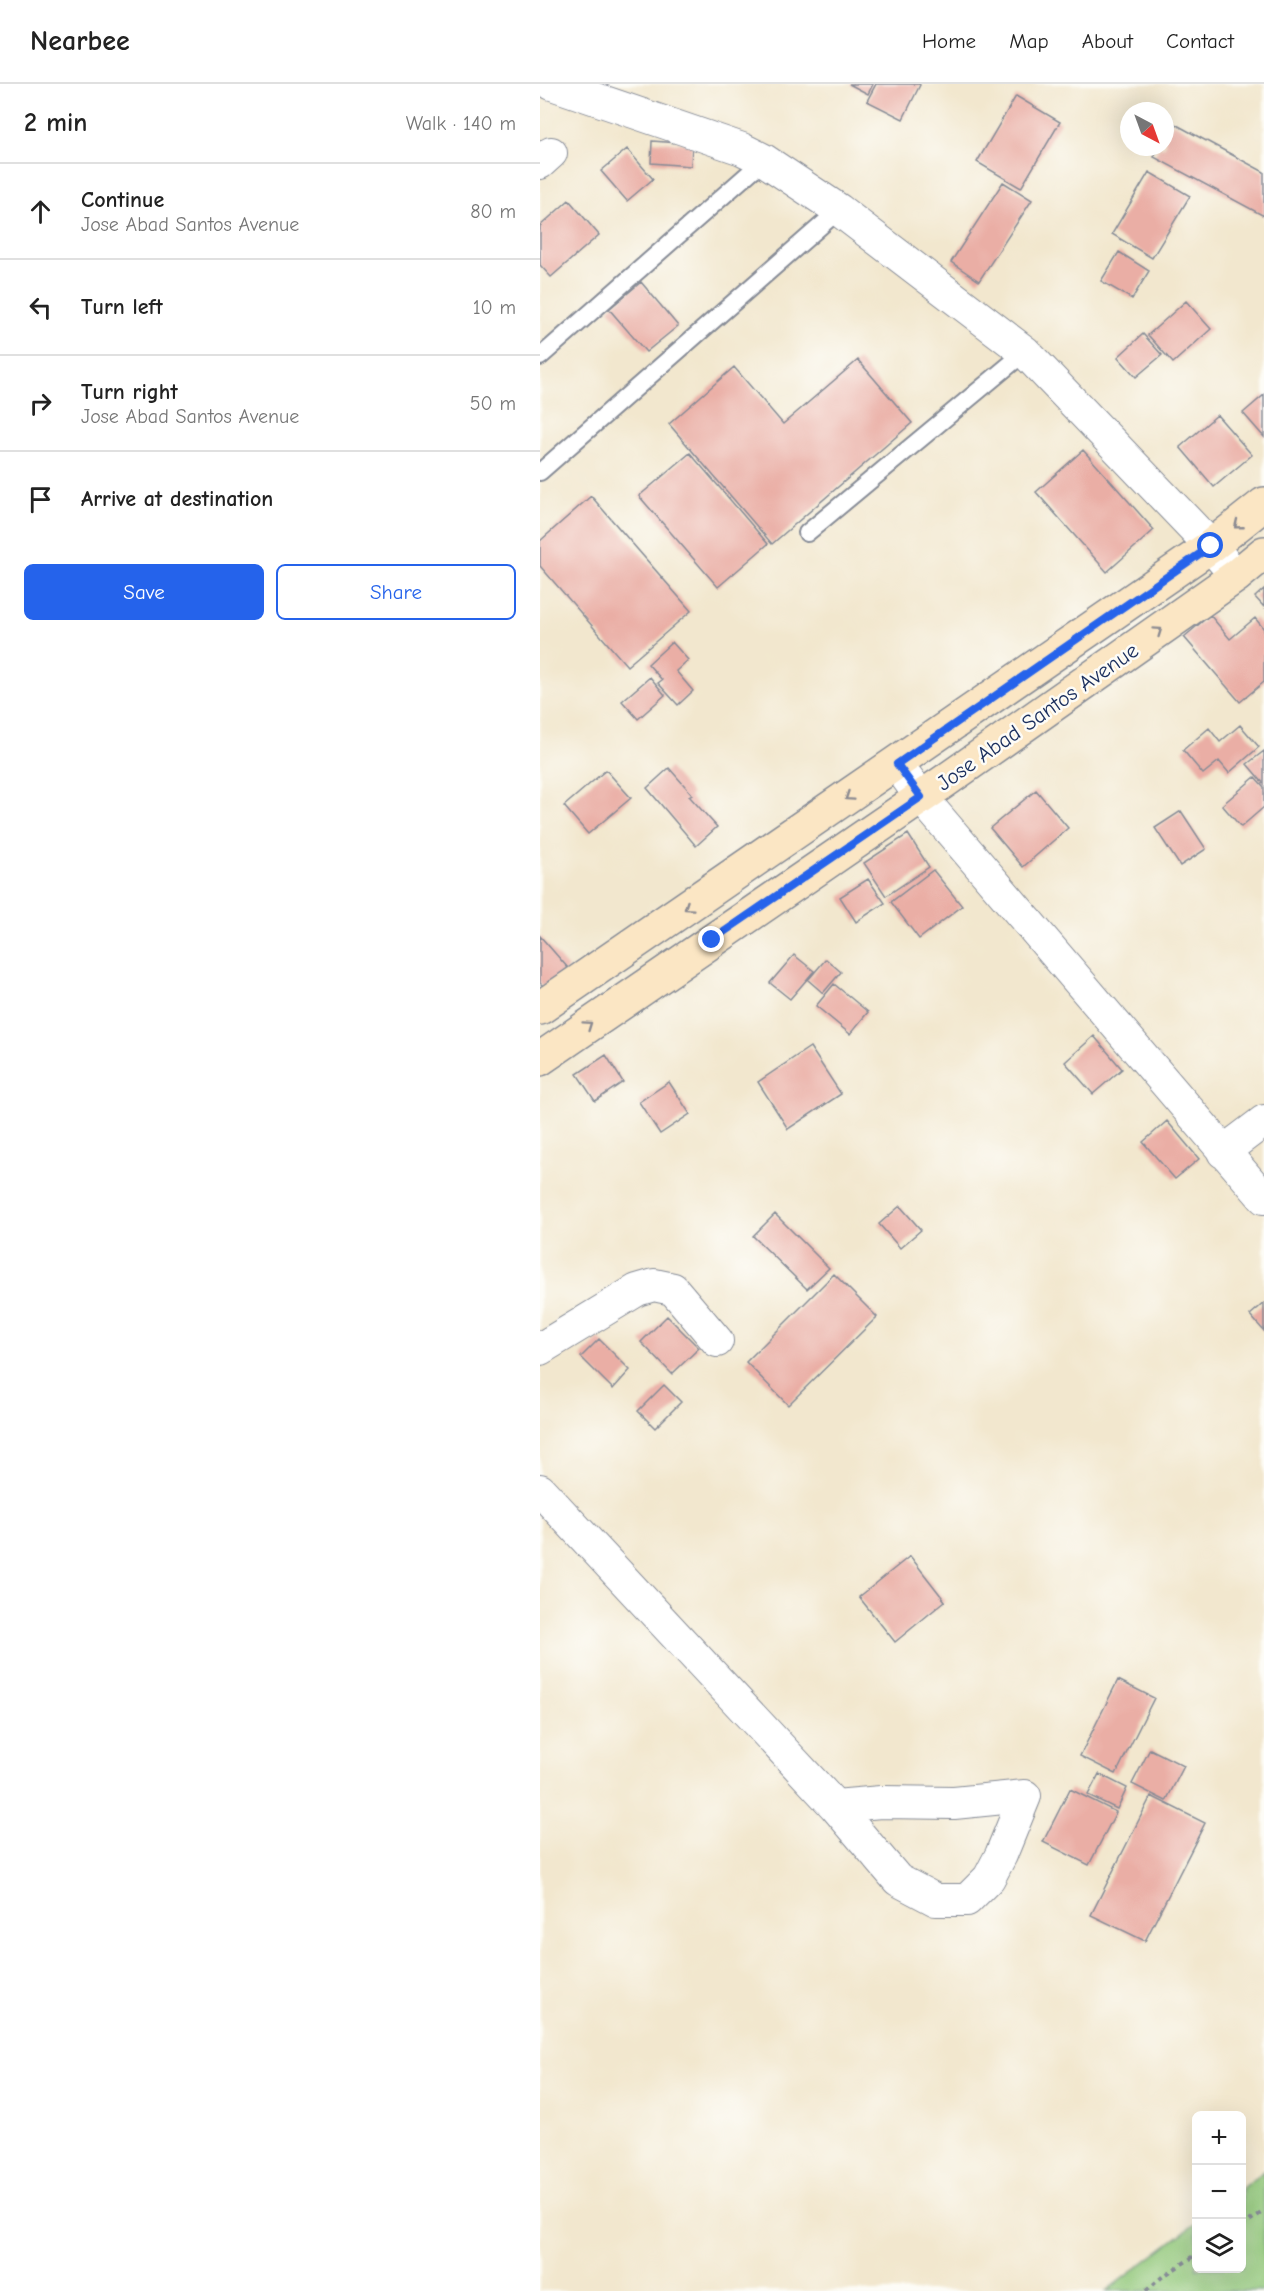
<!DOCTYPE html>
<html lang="en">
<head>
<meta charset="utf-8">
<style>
  body { margin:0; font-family:"Comic Neue",sans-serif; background:#f6f6f6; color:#222 }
  .controls { position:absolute; right:18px; bottom:18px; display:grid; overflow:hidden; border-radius:9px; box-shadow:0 6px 24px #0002 }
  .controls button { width:54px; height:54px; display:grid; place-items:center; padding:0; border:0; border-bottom:2px solid #e0e0e0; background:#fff; color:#222; font:30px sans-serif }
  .compass { position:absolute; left:580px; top:18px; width:54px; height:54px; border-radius:50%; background:#fff; box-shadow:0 6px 24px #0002; rotate:139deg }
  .stop { position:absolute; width:18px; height:18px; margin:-14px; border:4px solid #2563eb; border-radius:50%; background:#fff }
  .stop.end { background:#2563eb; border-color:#fff; box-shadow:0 2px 6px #0008 }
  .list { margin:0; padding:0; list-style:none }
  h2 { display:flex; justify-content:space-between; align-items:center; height:78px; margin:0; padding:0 24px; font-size:26px }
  h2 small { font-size:20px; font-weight:400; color:#767676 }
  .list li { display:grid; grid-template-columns:39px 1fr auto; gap:18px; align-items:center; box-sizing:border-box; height:96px; padding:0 24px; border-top:2px solid #e0e0e0 }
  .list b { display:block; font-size:22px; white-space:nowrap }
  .list p { margin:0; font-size:20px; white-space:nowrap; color:#767676 }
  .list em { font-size:20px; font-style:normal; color:#767676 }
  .actions { display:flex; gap:12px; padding:18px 24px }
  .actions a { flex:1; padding:14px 0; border:2px solid #2563eb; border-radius:9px; text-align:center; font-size:21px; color:#2563eb }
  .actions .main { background:#2563eb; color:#fff }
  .icon { flex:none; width:33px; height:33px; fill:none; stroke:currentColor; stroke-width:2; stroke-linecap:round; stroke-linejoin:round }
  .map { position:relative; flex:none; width:724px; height:2207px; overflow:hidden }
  header { display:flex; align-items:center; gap:36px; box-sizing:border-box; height:84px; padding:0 30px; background:#fff; border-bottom:2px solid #e0e0e0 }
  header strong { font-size:28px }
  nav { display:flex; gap:33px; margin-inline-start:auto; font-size:21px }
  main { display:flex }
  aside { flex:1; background:#fff }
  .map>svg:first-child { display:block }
</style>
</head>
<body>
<header>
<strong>Nearbee</strong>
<nav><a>Home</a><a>Map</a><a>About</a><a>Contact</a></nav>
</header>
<main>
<aside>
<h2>2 min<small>Walk · 140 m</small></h2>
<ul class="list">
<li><svg class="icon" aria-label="ahead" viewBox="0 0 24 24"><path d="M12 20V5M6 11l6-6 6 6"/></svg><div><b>Continue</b><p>Jose Abad Santos Avenue</p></div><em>80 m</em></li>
<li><svg class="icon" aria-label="left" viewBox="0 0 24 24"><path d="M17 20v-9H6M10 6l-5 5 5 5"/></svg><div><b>Turn left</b></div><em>10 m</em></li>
<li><svg class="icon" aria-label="right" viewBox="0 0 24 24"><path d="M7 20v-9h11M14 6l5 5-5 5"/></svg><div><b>Turn right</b><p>Jose Abad Santos Avenue</p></div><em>50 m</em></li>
<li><svg class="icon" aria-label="arrive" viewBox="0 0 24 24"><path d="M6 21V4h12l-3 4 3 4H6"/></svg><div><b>Arrive at destination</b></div></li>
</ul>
<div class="actions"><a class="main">Save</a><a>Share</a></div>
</aside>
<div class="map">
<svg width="724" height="2207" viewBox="0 0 724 2207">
  <rect width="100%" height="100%" fill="#fdfcf7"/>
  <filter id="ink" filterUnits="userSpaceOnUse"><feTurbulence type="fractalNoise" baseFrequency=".0167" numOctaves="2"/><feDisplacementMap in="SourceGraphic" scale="12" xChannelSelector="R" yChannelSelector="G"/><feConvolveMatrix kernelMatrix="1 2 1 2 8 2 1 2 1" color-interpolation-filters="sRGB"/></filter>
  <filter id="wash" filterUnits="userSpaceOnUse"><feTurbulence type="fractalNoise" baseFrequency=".008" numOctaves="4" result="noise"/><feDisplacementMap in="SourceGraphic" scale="24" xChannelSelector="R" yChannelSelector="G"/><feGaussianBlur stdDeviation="1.35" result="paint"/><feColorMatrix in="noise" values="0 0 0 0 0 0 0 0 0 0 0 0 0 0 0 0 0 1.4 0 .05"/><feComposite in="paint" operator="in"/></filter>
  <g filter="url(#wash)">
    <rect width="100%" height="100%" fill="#f2e7ce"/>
    <path fill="#92c87a" stroke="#567c6c" stroke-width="1.5" d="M724,2087v120h-158l90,-68v45h46v-80z"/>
    <g id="blocks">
      <path fill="#eaaea5" d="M309,0h24l-5,10z
        M336,0h43l1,1 -17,34 -36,-18z
        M476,12l44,26 -39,66 -44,-26z
        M633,39l91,49v44l-110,-59 5,-10h6v-10z
        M112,57l40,3 -1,22 -40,-3z
        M87,65l26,30 -26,22 -26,-30z
        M609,88l41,24 -38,62 -40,-24z
        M463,98l29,18 -53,81 -28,-19z
        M29,116l30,35 -48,42 -11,-12v-39z
        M579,168l30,19 -17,28 -31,-18z
        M101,198l37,44 -32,26 -37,-43z
        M646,217l25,28 -38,34 -25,-28z
        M603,250l19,21 -26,22 -18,-20z
        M318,276l54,63 -140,121 -103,-120 65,-57 49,57z
        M724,311v42l-21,-24z
        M677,331l35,40 -38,32 -34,-40z
        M543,366l71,80 -47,42 -71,-80z
        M150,369l78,91 -50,43 -79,-91z
        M51,412l100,115 -64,55 -87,-100v-25z
        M724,505v18l-9,-10z
        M670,531l20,24 25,-21 9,11v53l-24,20 -56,-65z
        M132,558l16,18 -12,11 17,20 -15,14 -20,-22 4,-3 -14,-16z
        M110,593l15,18 -27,24 -16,-18z
        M700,641l19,22 -30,26 -10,-12 -16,13 -20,-24 26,-22 11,14z
        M724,667v33l-17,-20z
        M129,684l23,26 -3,2 28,31 -21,19 -49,-58z
        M66,686l25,28 -43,36 -24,-28z
        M715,693l9,10v20l-23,20 -19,-22z
        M496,706l32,38 -45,39 -33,-39z
        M641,727l25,38 -26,17 -25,-38z
        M368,750l21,33 -43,29 -22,-33z
        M393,786l29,36 -43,33 -28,-37z
        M328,795l17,24 -29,19 -16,-25z
        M0,852l28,32 -23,20 -5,-5z
        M254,871l20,16 -24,28 -20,-16z
        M286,875l15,13 -18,21 -15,-13z
        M294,900l34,28 -18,22 -34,-28z
        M554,952l28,33 -29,25 -28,-32z
        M270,963l31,47 -53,35 -30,-47z
        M66,971l17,27 -28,19 -18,-27z
        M129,998l21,32 -30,20 -21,-32z
        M627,1037l32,38 -24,20 -32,-37z
        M360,1122l21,24 -21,18 -21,-24z
        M235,1130l54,54 -22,21 -54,-53z
        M294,1190l43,43 -89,88 -42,-43z
        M724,1219v28l-14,-16z
        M127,1232l32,32 -27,26 -31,-32z
        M59,1255l31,31 -17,19 -32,-32z
        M124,1301l17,17 -26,26 -17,-17z
        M370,1472l35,45 -50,41 -36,-45z
        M578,1596l36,18 -38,76 -36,-18z
        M610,1665l34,17 -18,35 -34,-17z
        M559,1690l28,14 -10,21 -29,-14z
        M530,1705l46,23 -27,53 -46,-23z
        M611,1712l54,27 -60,118 -54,-26z"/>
    </g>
  </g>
  <g filter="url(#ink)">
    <use href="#blocks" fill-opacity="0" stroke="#868b96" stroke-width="1.5"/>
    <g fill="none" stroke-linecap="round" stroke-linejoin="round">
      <defs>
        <path id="lane" d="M0,273l224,-197
          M0,388l299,-262
          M267,449l218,-181"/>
        <path id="street" d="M12,0l190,65 22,11 75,50 186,142 186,194 25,30
          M0,79l11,-10
          M357,680l24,33 343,401
          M683,1068l41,-31
          M0,1265l97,-59 17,-5 19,4 44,52
          M0,1406l295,316 63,74 38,20h31l22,-22 12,-23 24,-59 -71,7 -73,-1 -46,4"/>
        <path id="secondary" d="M0,924l671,-462 53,-42
          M0,975l405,-278 291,-205 28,-23"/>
      </defs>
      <use href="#lane" stroke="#868b96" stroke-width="20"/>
      <use href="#street" stroke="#868b96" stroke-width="34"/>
      <use href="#secondary" stroke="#868b96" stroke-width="36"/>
      <path stroke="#868b96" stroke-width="4" stroke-dasharray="4.5 4.5" stroke-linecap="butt" d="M702,2142l22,-15
        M606,2207l16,-14 34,-22"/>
      <use href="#lane" stroke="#fff" stroke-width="16"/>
      <use href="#street" stroke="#fff" stroke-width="32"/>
      <use href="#secondary" stroke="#fbe6c4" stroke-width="33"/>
    </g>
    <defs><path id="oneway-chevron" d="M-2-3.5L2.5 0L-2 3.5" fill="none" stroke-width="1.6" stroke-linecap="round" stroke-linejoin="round" transform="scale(1.5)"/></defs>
    <g stroke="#8b8a91">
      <use href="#oneway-chevron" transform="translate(698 441) rotate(141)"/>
      <use href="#oneway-chevron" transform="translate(618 547) rotate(-35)"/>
      <use href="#oneway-chevron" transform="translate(309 713) rotate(146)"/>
      <use href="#oneway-chevron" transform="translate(148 823) rotate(146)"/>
      <use href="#oneway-chevron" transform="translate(48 941) rotate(-35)"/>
    </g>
  </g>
  <g fill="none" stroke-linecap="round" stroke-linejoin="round" filter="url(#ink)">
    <path stroke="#2563eb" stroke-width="8" d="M172,856l209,-143 -24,-33 314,-218"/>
  </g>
  <g text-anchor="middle" stroke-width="5" stroke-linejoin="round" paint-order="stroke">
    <g font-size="22" fill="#1b2f5e" stroke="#fdfcf7">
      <text transform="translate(497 632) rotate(-35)" y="8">Jose Abad Santos Avenue</text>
    </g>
  </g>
</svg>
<div class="controls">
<button>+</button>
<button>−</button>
<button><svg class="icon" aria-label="layers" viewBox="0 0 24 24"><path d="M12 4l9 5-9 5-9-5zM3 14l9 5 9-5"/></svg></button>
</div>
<svg class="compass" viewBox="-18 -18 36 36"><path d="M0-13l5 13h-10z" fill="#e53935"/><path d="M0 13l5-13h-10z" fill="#767676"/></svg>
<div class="stop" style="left:671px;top:462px"></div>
<div class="stop end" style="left:172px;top:856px"></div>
</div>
</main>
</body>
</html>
